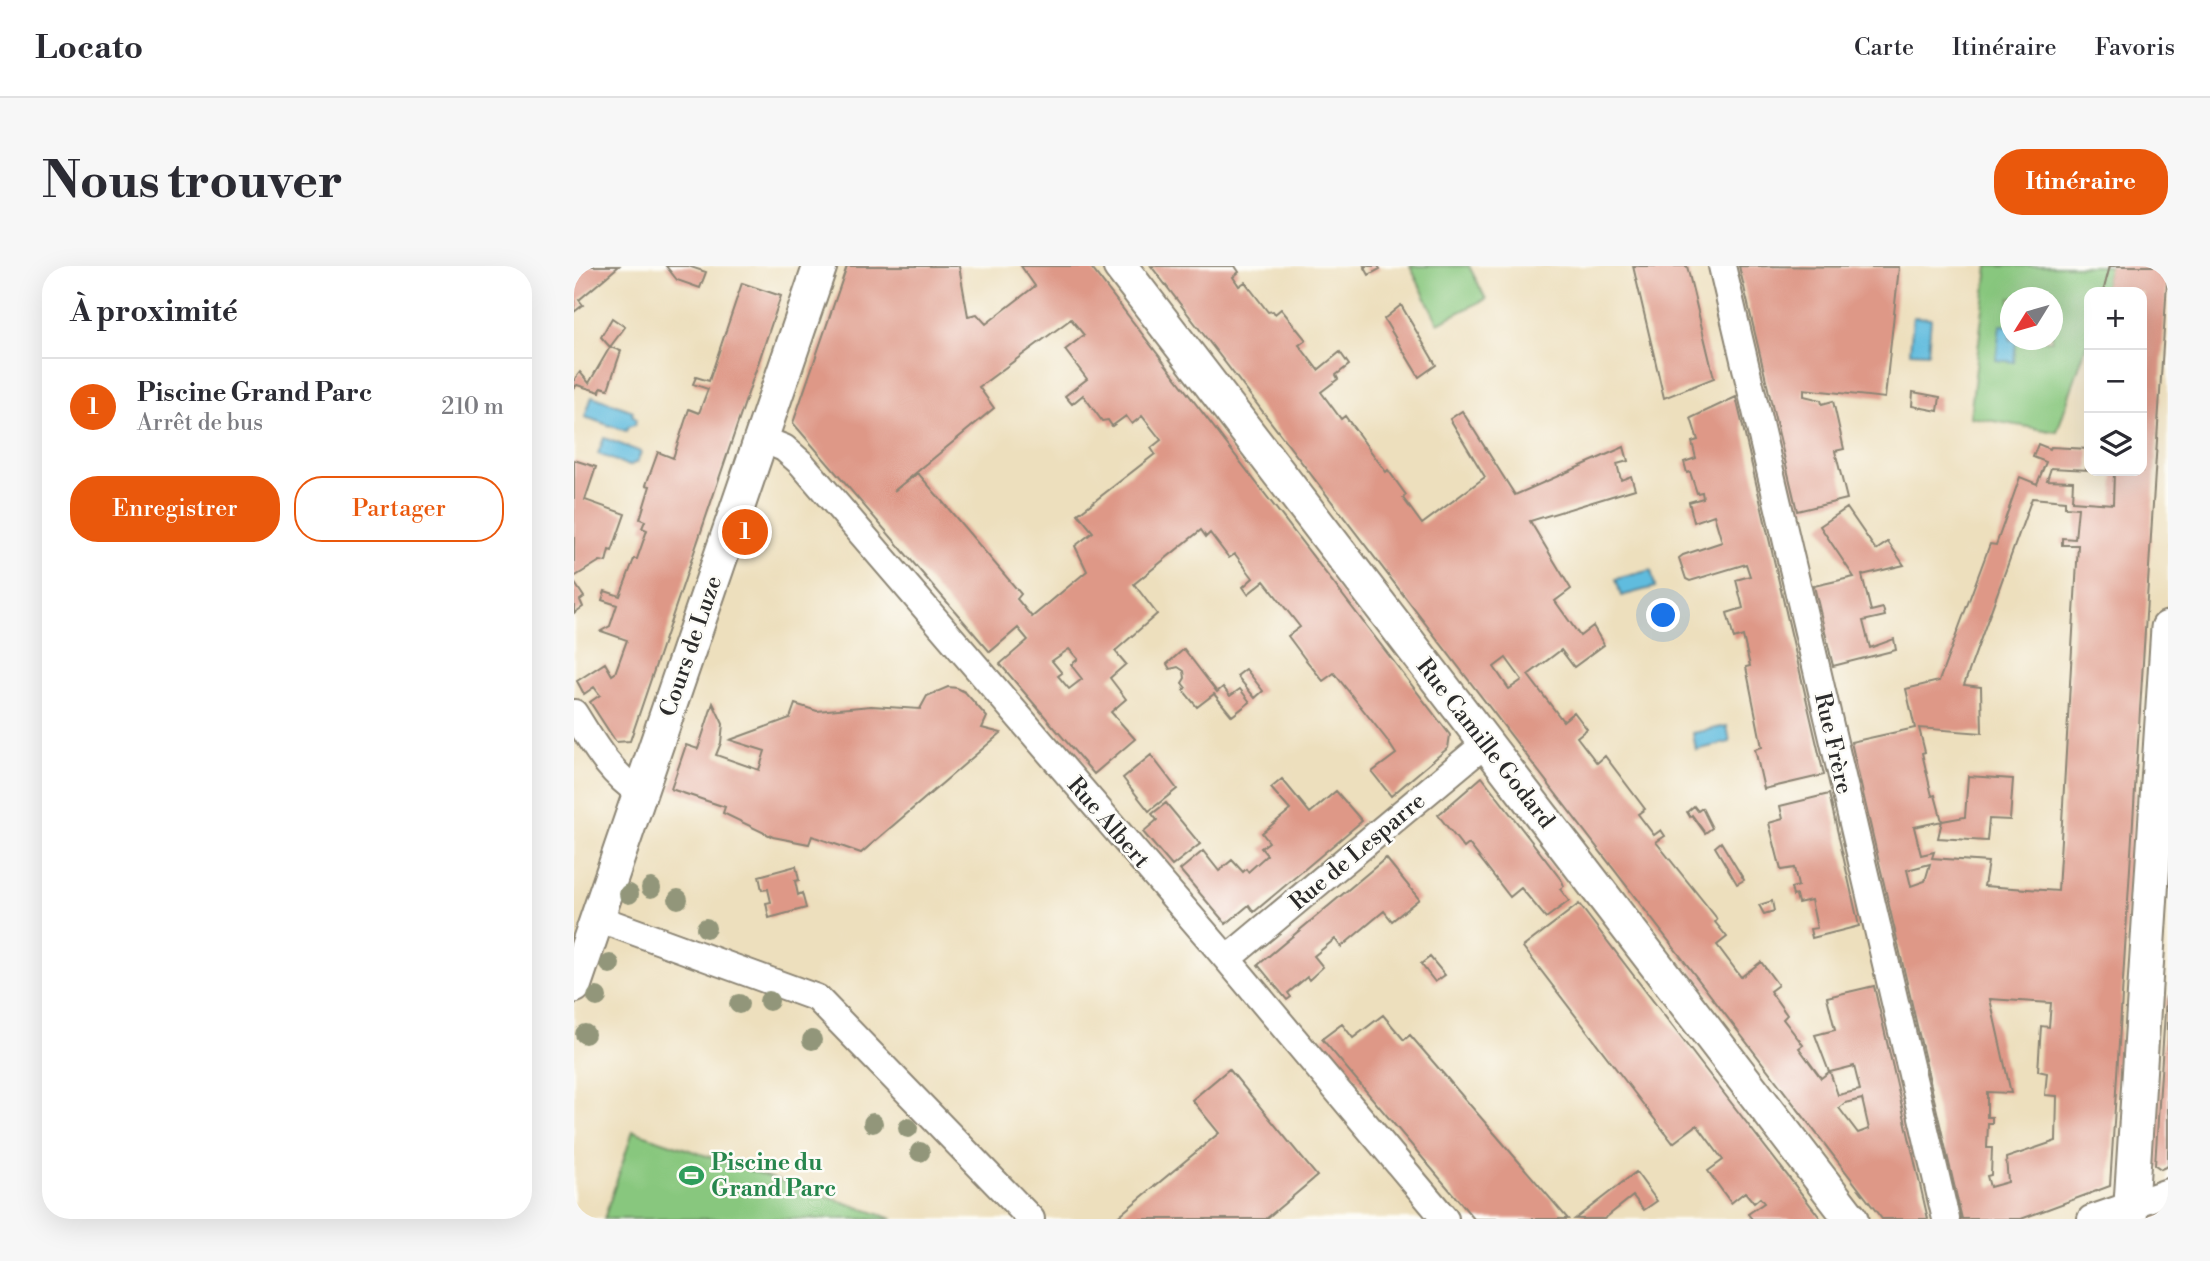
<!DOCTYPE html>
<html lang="fr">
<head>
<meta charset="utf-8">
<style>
  body { margin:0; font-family:"Libre Bodoni",serif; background:#f7f7f7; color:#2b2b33 }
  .controls { position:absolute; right:21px; top:21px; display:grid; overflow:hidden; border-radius:14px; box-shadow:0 7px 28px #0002 }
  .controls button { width:63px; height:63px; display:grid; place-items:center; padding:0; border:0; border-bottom:2px solid #e1e1e2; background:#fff; color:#2b2b33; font:35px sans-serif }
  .compass { position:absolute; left:1426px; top:21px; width:63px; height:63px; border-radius:50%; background:#fff; box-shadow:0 7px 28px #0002; rotate:233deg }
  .you { position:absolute; left:1090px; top:350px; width:24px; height:24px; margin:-18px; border:5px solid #fff; border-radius:50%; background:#1a73e8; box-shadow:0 0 0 10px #1a73e833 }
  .badge { display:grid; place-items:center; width:46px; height:46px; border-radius:50%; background:#ea580c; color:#fff; font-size:23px; font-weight:700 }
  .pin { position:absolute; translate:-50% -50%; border:4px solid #fff; box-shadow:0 2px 7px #0006 }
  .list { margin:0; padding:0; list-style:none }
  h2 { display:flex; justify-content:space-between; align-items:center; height:91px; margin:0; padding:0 28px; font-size:30px }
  h2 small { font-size:23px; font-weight:400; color:#7c7c81 }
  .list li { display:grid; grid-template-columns:46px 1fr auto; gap:21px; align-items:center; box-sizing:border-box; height:98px; padding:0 28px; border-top:2px solid #e1e1e2 }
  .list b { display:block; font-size:26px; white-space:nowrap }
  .list p { margin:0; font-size:23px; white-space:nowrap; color:#7c7c81 }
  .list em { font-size:23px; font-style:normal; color:#7c7c81 }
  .actions { display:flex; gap:14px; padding:21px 28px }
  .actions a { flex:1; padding:16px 0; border:2px solid #ea580c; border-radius:28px; text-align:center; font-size:24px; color:#ea580c }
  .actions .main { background:#ea580c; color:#fff }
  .icon { flex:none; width:38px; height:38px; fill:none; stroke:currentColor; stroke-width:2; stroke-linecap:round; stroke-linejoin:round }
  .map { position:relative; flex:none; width:1594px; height:953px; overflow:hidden; border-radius:28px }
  header { display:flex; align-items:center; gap:42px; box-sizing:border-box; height:98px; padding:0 35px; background:#fff; border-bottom:2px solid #e1e1e2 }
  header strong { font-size:33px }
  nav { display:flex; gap:38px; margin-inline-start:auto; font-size:24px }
  .intro { display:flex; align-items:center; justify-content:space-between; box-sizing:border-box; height:168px; padding:0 42px }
  h1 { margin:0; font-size:49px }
  .button { padding:18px 32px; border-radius:28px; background:#ea580c; color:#fff; font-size:24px; font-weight:700 }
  main { display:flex; gap:42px; padding:0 42px }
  aside { flex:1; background:#fff; border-radius:28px; box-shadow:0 7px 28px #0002 }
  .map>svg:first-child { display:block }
</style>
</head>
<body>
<header>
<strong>Locato</strong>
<nav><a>Carte</a><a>Itinéraire</a><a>Favoris</a></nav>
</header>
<div class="intro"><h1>Nous trouver</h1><a class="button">Itinéraire</a></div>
<main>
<aside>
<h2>À proximité<small></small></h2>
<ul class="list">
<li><span class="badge">1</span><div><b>Piscine Grand Parc</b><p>Arrêt de bus</p></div><em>210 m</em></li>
</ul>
<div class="actions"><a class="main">Enregistrer</a><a>Partager</a></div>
</aside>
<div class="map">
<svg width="1594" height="953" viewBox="0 0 1594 953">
  <rect width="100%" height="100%" fill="#fdfcf7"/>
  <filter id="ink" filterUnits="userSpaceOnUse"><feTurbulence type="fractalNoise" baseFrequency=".0143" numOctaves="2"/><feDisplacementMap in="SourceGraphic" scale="14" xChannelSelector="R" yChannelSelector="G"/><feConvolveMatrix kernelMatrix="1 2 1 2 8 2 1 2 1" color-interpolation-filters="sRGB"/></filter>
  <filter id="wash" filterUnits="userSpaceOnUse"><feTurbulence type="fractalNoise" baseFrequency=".00686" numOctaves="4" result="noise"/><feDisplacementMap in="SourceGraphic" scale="28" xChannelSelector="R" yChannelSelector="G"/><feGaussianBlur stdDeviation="1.57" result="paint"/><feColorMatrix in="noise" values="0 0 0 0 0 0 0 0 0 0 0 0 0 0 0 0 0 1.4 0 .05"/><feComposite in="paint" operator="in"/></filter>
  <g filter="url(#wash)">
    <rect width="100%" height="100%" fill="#eddfbd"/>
    <path fill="#88c77e" stroke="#5a7954" stroke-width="2" fill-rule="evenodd" d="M836,0h59l17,33 -48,24z
      M1414,0h122l-7,26h-14v45l-32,95 -87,-15zM1436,32h42v42h-42z
      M59,865l260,88h-289z"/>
    <path fill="#60bcde" stroke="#467484" stroke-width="2" d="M1339,51l18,1 -3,35 -18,-1z
      M1426,59l10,1v14h6l-2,22 -18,-2z
      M18,130l41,15 -1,4 4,4 -1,6 -7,2 -2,4 -41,-14z
      M30,172l37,14 -4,10 -8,4 -31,-12z
      M1077,304l4,17 -34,9 -5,-17z
      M1153,460l3,16 -34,8 -3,-17z"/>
    <g id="blocks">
      <path fill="#de9887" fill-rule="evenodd" d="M0,0h45l-40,34 4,5 -9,7z
        M92,0h22l18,6 -6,16 -23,-8z
        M273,0h112l9,50 9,-2 9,10 49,-38 -14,-20h69l360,469 -2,13 -57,48 -19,-24 24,-18 -9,-14 -53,-67 -11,8 -18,-22 -17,-23 12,-9 -36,-46 -16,13 -5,-7 10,-9 -18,-24 -6,4 -19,-25 -4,4 -5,-7 -67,54 23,30 -42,37 11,13 -16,14 16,21 -15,13 24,27 -41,35 -94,-110 28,-24 -10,-12 -28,24 -197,-229zM497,53l13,16 -19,15 22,29 -22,17 7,8 11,-9 19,26 6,-1 4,6 14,-10 6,8 10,-8 19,24 -10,8 4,6 -77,60 15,18 -18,14 12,25 -55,46 -15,-18 4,-5 -103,-121 -24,18 100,-83 -15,-21zM495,383l9,10 -7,6 11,14 -13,10 -11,-13 4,-3 -10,-12z
        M577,0h84l4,6 -6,5 6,9 6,-4 23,30 5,-1 2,3 6,-5 25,31 -7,5 19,25 22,-18 9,13 -13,10 2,4 -17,13 20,27 4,-3 41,56 2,-2 18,25 -3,3 19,26 63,-47 -35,-58 12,-8 53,84 109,-48 4,14 -11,3 4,16 10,-4 4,13 -105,32 41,68 -16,12 25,35 13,-10 11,19 -30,22 -13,-17 -33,25 35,46 11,-9 13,17 -10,8 20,26 8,-7 40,53 -7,5 16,21 7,-5 4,6 -9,6 59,74 2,4 -2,2 12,15 -10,8 24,32 20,-15 17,23 -8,6 17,24 -4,4 20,26 -4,3 22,30 8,-6 -14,-37 20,-5 -8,-33 47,-11 54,233h-46zM932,392l16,22 -13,9 -15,-22zM1280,800l6,24 -22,5 -8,-23zM1288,833l7,30 -11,4 -19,-25 6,-5z
        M790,0h14l2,3 -11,6z
        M1059,0h54l27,112 -50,20z
        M1165,0l160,1 -14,131 -81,-9v7l17,4 1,4 11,-3 11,48 -9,2 12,48 -50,12z
        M1536,0h58l-58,920 -89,33h-59l-111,-477 64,-14 -9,-39 33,-8 51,-137 6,1 24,-68 17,7 9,-22 -13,-5 5,-13 12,5 1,-2 38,2v21l-38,-2 -4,12 26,1 -1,20 41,3 1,-33h28v-179h-39zM1458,232l33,3v6l13,1 -3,31 -13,-1v7h16l-20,346 -74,-5 4,-24 -56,-4 2,-6 -13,3 -7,-28 28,-6 -4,17 49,3 2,-22 21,1 3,-41 -45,-3 -3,41 -23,4 -7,-26 -3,1 -10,-43 3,-1 -6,-24 63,5 -1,-46 -17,-2zM1356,598l-5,17 -14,5 -4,-16zM1416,733l61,4 -2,24 -8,-1 -3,45 9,2 -2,22 12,1 -1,45 -50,17 2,24 -18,5 -3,-11 4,-1 1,-27h-5l1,-25h4v-6h-5v-25l24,1z
        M168,17l39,13 -151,445 -14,1 -26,-40 10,-7 -6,-8 -10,7 -7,-13 28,-18 7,12 3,-2 12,-33 -26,-9 9,-5 7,-21 -15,-5 3,-9 15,5 14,-37h3l10,-29 -5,-2 3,-7 -5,-2 10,-33 -4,-1 12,-33 15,6 16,-49 10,4 9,-24 -15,-5 3,-7 13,4z
        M827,39l35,60 -17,12 -35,-58z
        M38,52l13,9 -15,20 11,4 -13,38 -7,-2 -1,5 -23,-7 -3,3v-8l6,-8 9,11 21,-36 -9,-10z
        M1339,126l27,5 -2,14 -26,-5z
        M1162,131l88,378 -60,14 -9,-40 7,-2 -16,-80 4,-1 -7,-30 -9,3 -7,-26 16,-5 -7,-28 14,-4 -4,-12 -56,17 -4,-2 -7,-21 4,-3 39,-13 -8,-27 -20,7 -5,-20 14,-4 -1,-6 -5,1 -7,-21 -3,1 -3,-11 12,-4 -4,-16 6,-2 -7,-22z
        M0,194l22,7 -11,33 40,14 -13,37 -3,-1 -3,12 -6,-1 -26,16z
        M1273,242l29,42 12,-8 16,23 -42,10 9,36 12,-3 2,8 -22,5 7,27 24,-9 2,11 -63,16 -19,-80 40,-9 -34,-51z
        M0,316l10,15 -4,3 3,7 -9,6z
        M610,383l33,43 6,-5 7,9 10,-7 10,13 -18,14 -18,-22 -17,13 -14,-17 3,-2 -4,-5 3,-5 -1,-7 -6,-4 -8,2 -3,-5z
        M672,403l17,22 -8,7 -18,-22z
        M374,421l9,1 8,4 22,25 -5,11 19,5 -140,120 -49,-17 -3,8 -36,-7 -50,-24 2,-6 -54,-18 15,-44 12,4 15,-46 10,21 -2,19 -5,12 43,15 6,-19 -35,-11 60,-22 5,-14 22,7 54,-5 49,3 7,-13z
        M577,489l26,34 -28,22 -26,-33z
        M908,511l80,104 2,5 -4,3 9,12 -23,17 -25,-30 -11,9 -41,-53 -5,4 -26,-33z
        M708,513l28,34 26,-22 26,30 -108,91 -5,-7 -23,19 -46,-54 23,-19 16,20 13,-11 11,12 3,-3 2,3 19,-17 -6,-7 8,-6 -7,-9 28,-23 -19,-22z
        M1255,528l30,132 -47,12 -2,-9 7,-1 -6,-28 -13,3 -2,-8 -3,1 -2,-8 7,-2 -4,-18 -13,2 -12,-47 14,-4 -3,-13z
        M592,537l34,41 -28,22 -29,-34 14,-12 -5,-6z
        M1120,540l4,5 4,-3 10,20 -7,5 -13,-18 -2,2 -3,-5z
        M1147,576l23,38 -7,4 -22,-37z
        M812,592l33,41 -27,22 -8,-10 -43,36 -6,-8 -21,17 9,11 -14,13 -2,-3 -19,16 3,4 -4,3 -29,-35z
        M222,600l3,14 -4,1 3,14 4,-2 4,15 -37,10 -3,-15 5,-1 -3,-13 -6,1 -3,-14z
        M1198,635l2,10 -10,3 -5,-9z
        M1005,638l123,161 119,154h-69l-4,-5 16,-11 -4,-5 -6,5 -9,-11 -14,11 -23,-32 15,-11 -26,-35 -24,18 -27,-35 -123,-161z
        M856,691l15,18 -10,7 -14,-18z
        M1592,731h2v169l-7,3 -6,-4z
        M809,749l21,25 6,-5 158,184h-94l-152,-180 20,-15 11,14z
        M655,803l88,107 -51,43h-151l104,-86 -27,-33z
        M1062,906l21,29 -13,9 -11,-14 -29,23h-29z
        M1594,947v6h-16z"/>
    </g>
  </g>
  <g filter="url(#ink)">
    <use href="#blocks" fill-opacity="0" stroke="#8c8574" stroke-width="2"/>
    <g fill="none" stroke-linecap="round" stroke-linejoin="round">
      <defs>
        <path id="minor" d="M1148,0l224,953
          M187,173l23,9 17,15 426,496 218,260
          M0,447c19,30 35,60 66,80
          M23,652l220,80 214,221
          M653,693l259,-216
          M1517,953l77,-27"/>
        <path id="tertiary" d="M546,0l731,953
          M0,720l246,-720
          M1556,953l38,-591"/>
      </defs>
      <use href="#minor" stroke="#8c8574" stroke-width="30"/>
      <use href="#tertiary" stroke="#8c8574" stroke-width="37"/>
      <use href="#minor" stroke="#fff" stroke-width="26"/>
      <use href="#tertiary" stroke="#fff" stroke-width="33"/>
    </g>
    <g fill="#92967a">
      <circle cx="77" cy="622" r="10"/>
      <circle cx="55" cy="628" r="10"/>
      <circle cx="104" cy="633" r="10"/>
      <circle cx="132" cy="662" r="10"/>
      <circle cx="36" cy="698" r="10"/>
      <circle cx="23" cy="731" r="10"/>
      <circle cx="195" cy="735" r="10"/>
      <circle cx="165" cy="738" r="10"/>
      <circle cx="11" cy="768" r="10"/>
      <circle cx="238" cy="774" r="10"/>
      <circle cx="299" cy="857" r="10"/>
      <circle cx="334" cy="862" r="10"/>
      <circle cx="346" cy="886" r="10"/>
    </g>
  </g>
  <defs>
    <symbol id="stadium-bare" viewBox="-9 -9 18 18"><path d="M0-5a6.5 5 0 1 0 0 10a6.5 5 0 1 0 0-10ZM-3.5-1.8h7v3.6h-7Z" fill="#2e9e5b" stroke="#fdfcf7" stroke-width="2.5" paint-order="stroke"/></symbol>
  </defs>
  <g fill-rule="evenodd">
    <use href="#stadium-bare" x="100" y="892" width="35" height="35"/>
  </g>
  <g text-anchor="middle" stroke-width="5" stroke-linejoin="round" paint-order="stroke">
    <g font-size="23" fill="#2b2b2b" stroke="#fdfcf7">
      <text transform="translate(116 380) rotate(-71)" y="8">Cours de Luze</text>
      <text transform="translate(912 477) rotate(52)" y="8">Rue Camille Godard</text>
      <text transform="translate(1260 477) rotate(77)" y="8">Rue Frère</text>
      <text transform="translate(535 556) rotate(49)" y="8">Rue Albert</text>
      <text transform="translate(783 585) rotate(-40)" y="8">Rue de Lesparre</text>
    </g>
    <g font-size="23" font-weight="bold" fill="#27864d" stroke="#fdfcf7" text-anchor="start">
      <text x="137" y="904">Piscine du<tspan x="137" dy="26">Grand Parc</tspan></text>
    </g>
  </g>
</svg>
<div class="controls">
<button>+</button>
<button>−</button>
<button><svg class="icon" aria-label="layers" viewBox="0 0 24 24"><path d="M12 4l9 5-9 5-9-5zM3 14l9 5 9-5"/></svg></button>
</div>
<svg class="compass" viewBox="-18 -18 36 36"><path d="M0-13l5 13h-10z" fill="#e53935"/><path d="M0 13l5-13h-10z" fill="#7c7c81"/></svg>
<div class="you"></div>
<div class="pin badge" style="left:171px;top:266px">1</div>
</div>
</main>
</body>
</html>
